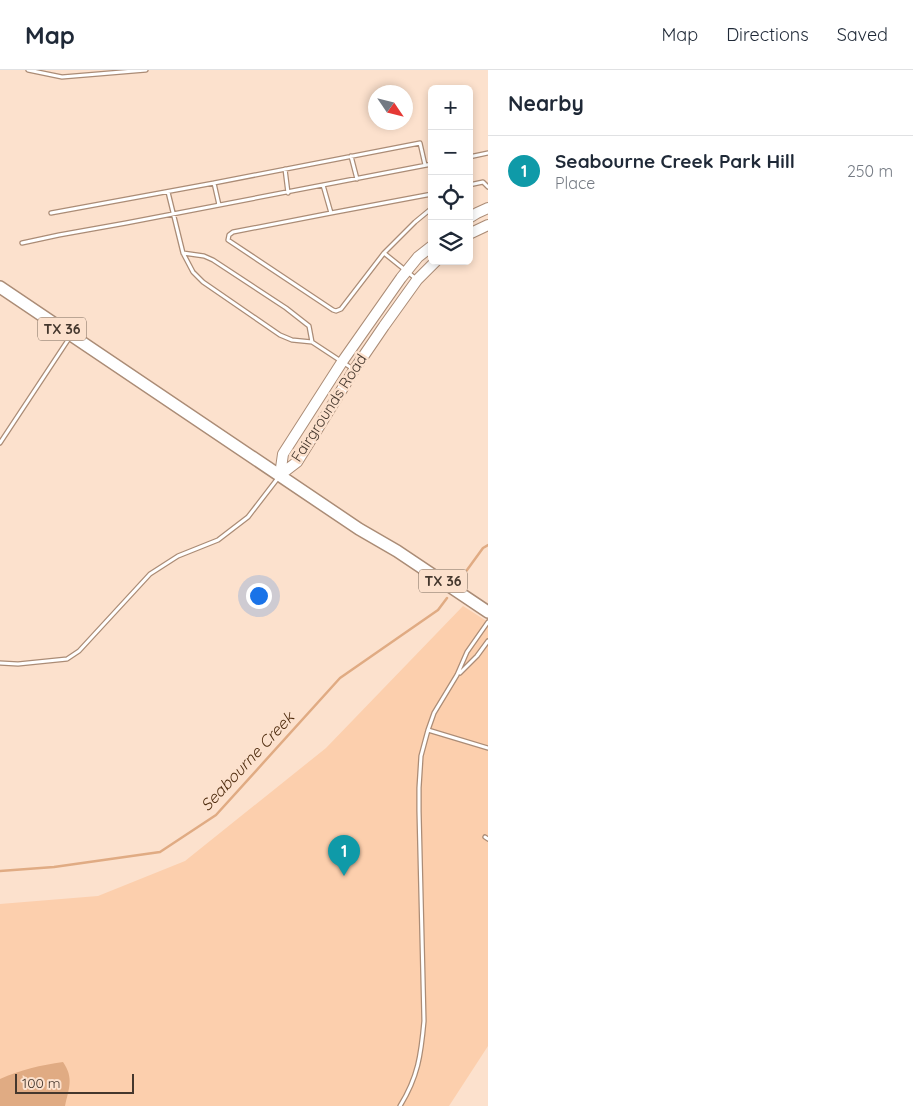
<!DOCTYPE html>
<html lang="en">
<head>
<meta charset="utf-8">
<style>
  body { margin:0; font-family:Quicksand,sans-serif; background:#f2f2f3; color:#1f2937 }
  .controls { position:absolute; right:15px; top:15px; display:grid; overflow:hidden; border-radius:8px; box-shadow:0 2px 8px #0003 }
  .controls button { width:45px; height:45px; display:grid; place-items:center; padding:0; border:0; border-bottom:1px solid #e0e1e3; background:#fff; color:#1f2937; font:25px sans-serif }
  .compass { position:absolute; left:368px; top:15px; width:45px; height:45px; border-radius:50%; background:#fff; box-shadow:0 2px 8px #0003; rotate:125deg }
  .scale { position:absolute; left:15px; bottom:12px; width:119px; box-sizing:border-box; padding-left:5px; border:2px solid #44372d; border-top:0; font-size:14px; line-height:18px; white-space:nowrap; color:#44372d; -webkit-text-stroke:4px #fce1cd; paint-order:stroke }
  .you { position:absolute; left:258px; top:525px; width:18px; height:18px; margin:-12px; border:4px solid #fff; border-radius:50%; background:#1a73e8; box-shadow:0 0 0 8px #1a73e833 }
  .badge { display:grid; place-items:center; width:32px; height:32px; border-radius:50%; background:#3c838d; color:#fff; font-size:16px; font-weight:700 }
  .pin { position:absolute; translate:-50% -41px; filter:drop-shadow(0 1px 2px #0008) }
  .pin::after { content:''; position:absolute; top:26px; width:18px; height:15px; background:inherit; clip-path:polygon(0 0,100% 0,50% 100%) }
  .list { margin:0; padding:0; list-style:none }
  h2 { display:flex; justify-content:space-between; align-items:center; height:65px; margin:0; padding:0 20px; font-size:21px }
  h2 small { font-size:16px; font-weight:400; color:#747a83 }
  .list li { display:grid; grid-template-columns:32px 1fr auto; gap:15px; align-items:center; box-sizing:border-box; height:70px; padding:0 20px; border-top:1px solid #e0e1e3 }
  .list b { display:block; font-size:19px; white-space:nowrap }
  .list p { margin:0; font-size:16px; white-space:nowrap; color:#747a83 }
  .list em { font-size:16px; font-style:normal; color:#747a83 }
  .icon { flex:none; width:28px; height:28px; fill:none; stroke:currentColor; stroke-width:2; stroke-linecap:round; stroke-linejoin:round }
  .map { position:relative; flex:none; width:488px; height:1036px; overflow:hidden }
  header { display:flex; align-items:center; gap:30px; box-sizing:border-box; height:70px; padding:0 25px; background:#fff; border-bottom:1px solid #e0e1e3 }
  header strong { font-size:24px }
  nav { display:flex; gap:28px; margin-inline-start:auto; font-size:18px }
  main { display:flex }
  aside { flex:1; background:#fff }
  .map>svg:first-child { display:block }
</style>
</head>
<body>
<header>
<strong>Map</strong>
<nav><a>Map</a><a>Directions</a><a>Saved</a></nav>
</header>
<main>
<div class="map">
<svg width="488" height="1036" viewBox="0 0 488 1036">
  <rect width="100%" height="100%" fill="#fce1cd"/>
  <path fill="#fccfad" d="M463,536l25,16v424l-39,60h-449v-202l98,-8 87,-35 141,-113z"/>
  <path fill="#e0ab83" d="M63,992c11,16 6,26 2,44h-65v-27c20,-9 41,-14 63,-17z"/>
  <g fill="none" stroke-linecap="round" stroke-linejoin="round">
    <path stroke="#e0ab83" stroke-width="2.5" d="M459,511l24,-33 5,-3
      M0,801l54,-4 106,-15 56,-37 124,-137 98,-68 9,-12"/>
    <defs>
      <path id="lane" d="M28,0l34,7 84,-7
        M351,86l6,23
        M469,87l19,-4
        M285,99l3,24
        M214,113l5,22
        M323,115l8,28 101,-19
        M469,115l14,-3 5,5
        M168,122l15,61 10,19 10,10 77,53 12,5 20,2 41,27
        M51,143l163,-30 206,-40 5,22
        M331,143l-98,19 -4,3 -1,5 105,70 3,1 5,-2 43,-56 31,-31 17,-14
        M22,173l37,-8 67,-12 306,-59
        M183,183l21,3 9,4 73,48 23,18 3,16
        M384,183l31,25
        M0,373l70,-106
        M0,593l18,1 49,-5 12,-8 71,-77 28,-18 40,-16 30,-23 30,-39
        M460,603l17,-17 11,-15
        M428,660l60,18
        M485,767l3,2
        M400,1036c18,-29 21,-51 24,-85l-5,-210v-23l2,-32 7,-26 6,-17 23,-38 10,-23 21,-30"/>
      <path id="secondary" d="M469,148l8,-5 11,-5
        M469,164l19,-9
        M280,405l3,-21 59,-92 59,-84 17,-21 14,-11
        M280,405l17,-13 57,-92 30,-44 33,-46 19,-19"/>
      <path id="primary" d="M0,217l359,242 38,22 91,61"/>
    </defs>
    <use href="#lane" stroke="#ab8c76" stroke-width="5.5"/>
    <use href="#secondary" stroke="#ab8c76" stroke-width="12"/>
    <use href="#primary" stroke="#ab8c76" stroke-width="14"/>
    <use href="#lane" stroke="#fff" stroke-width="3"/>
    <use href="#secondary" stroke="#fff" stroke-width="10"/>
    <use href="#primary" stroke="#fff" stroke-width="11"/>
  </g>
  <g text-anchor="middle" stroke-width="5" stroke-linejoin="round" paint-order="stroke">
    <g fill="#fce1cd" stroke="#7b6a5d" stroke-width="1">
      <rect x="38" y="247.5" width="48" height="23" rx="4"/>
      <rect x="419" y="499.5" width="48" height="23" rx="4"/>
    </g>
    <g font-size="14" font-weight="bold" fill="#44372d">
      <text x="62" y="264">TX 36</text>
      <text x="443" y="516">TX 36</text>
    </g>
    <g font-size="15" fill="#44372d" stroke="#fce1cd">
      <text transform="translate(329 338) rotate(-57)" y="5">Fairgrounds Road</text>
    </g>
    <g font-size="16" font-style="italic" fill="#4e2b0d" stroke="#fce1cd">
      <text transform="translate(247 691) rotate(-47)" y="6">Seabourne Creek</text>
    </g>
  </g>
</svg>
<div class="controls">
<button>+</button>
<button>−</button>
<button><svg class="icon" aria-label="locate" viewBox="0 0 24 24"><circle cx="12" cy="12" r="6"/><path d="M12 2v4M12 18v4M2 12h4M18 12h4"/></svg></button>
<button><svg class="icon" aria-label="layers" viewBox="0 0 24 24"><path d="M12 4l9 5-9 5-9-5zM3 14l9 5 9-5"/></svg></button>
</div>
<svg class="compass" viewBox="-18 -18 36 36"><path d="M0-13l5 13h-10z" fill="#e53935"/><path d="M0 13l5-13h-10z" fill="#747a83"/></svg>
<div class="scale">100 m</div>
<div class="you"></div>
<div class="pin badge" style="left:344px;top:806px;background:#0f9aa8">1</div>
</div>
<aside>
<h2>Nearby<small></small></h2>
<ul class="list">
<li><span class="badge" style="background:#0f9aa8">1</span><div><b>Seabourne Creek Park Hill</b><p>Place</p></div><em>250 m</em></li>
</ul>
</aside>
</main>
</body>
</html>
